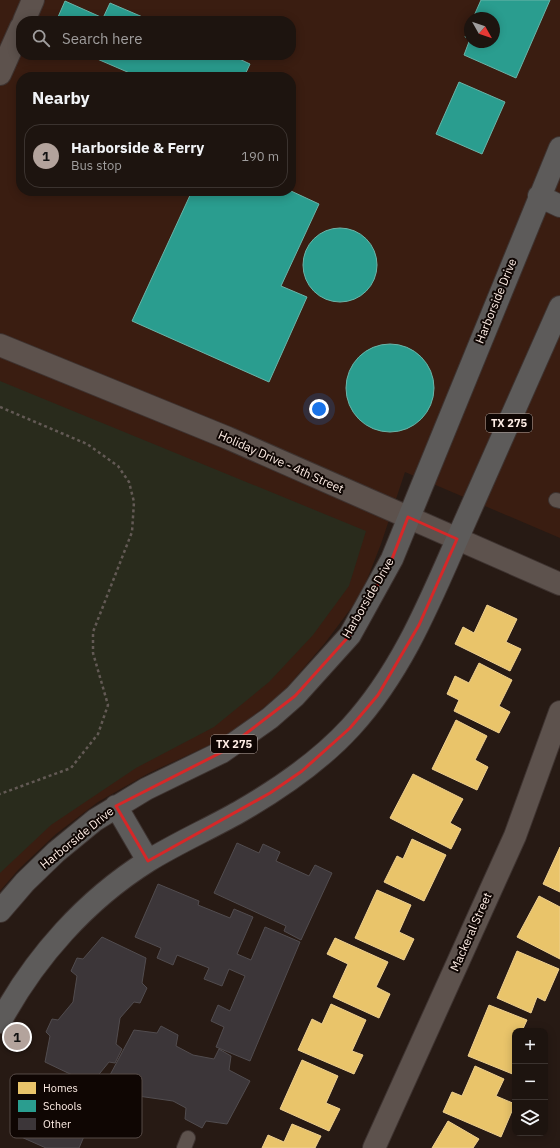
<!DOCTYPE html>
<html lang="en">
<head>
<meta charset="utf-8">
<style>
  body { margin:0; font-family:"IBM Plex Sans",sans-serif; background:#251d18; color:#f1f3f6 }
  .controls { position:absolute; right:12px; bottom:12px; display:grid; overflow:hidden; border-radius:8px; box-shadow:0 2px 10px #0003 }
  .controls button { width:36px; height:36px; display:grid; place-items:center; padding:0; border:0; border-bottom:1px solid #3b332f; background:#1d140f; color:#f1f3f6; font:20px sans-serif }
  .compass { position:absolute; left:464px; top:12px; width:36px; height:36px; border-radius:50%; background:#1d140f; box-shadow:0 2px 10px #0003; rotate:130deg }
  .you { position:absolute; left:319px; top:409px; width:14px; height:14px; margin:-10px; border:3px solid #fff; border-radius:50%; background:#1a73e8; box-shadow:0 0 0 6px #1a73e833 }
  .badge { display:grid; place-items:center; width:26px; height:26px; border-radius:50%; background:#b3a39c; color:#111; font-size:13px; font-weight:700 }
  .pin { position:absolute; translate:-50% -50%; border:2px solid #fff; box-shadow:0 1px 4px #0006 }
  .list { margin:0; padding:0; list-style:none }
  h2 { display:flex; justify-content:space-between; align-items:center; height:52px; margin:0; padding:0 16px; font-size:17px }
  h2 small { font-size:13px; font-weight:400; color:#a09e9e }
  .list li { display:grid; grid-template-columns:26px 1fr auto; gap:12px; align-items:center; box-sizing:border-box; height:64px; margin:0 8px 8px; padding:0 8px; border:1px solid #3b332f; border-radius:16px }
  .list b { display:block; font-size:15px; white-space:nowrap }
  .list p { margin:0; font-size:13px; white-space:nowrap; color:#a09e9e }
  .list em { font-size:13px; font-style:normal; color:#a09e9e }
  .icon { flex:none; width:22px; height:22px; fill:none; stroke:currentColor; stroke-width:2; stroke-linecap:round; stroke-linejoin:round }
  .map { position:relative; flex:none; width:560px; height:1148px; overflow:hidden }
  .search { position:absolute; background:#1d140f; box-shadow:0 2px 10px #0003; left:16px; top:16px; width:280px; height:44px; display:flex; align-items:center; gap:10px; box-sizing:border-box; padding:0 14px; border-radius:16px; color:#a09e9e; font-size:15px }
  .panel { position:absolute; background:#1d140f; box-shadow:0 2px 10px #0003; left:16px; top:72px; width:280px; height:124px; border-radius:16px }
  .map>svg:first-child { display:block }
</style>
</head>
<body>
<div class="map">
<svg width="560" height="1148" viewBox="0 0 560 1148">
  <rect width="100%" height="100%" fill="#271a14"/>
  <path fill="#3a1d11" fill-rule="evenodd" d="M0,0h560v538l-155,-66 -24,72 -20,51 -36,48 -42,49 -56,45 -78,36 -51,29 -42,32 -37,35 -19,22zM470,18h24v24h-24zM21,21h270v34h-270zM21,77h270v114h-270z"/>
  <path fill="#292b1c" d="M0,381l366,150 -17,55 -36,49 -44,47 -55,45 -78,41 -85,57 -51,48z"/>
  <path fill="#e9c46a" stroke="#efd08f" d="M487,605l30,14 -11,23 15,7 -11,22 -55,-27 8,-17 11,6z
    M479,663l33,17 -13,26 11,6 -11,21 -45,-22 5,-11 -12,-6 8,-18 14,7z
    M456,720l31,16 -12,24 13,7 -11,23 -45,-21z
    M413,774l50,25 -13,24 11,6 -10,20 -61,-31z
    M412,839l34,16 -22,46 -40,-19 13,-26 6,3z
    M560,847v45l-17,-8z
    M377,890l34,15 -12,27 15,7 -10,21 -49,-22z
    M539,896l21,11v52l-43,-22z
    M335,938l53,24 -12,25 14,7 -11,24 -46,-21 15,-33 -21,-10z
    M517,951l42,18 -14,32 -8,-4 -6,16 -34,-15z
    M331,1004l35,16 -14,31 11,4 -9,19 -56,-24 14,-31 10,5z
    M489,1005l38,15 -5,11h-7v44l-47,-19z
    M302,1060l36,16 -12,27 14,6 -11,22 -49,-22z
    M475,1066l29,13 -8,17 19,8 -14,33 -58,-25 9,-20 10,4z
    M448,1121l31,18 -6,9h-41z
    M292,1124l29,12 -6,12h-53l6,-13 16,7z"/>
  <path fill="#2a9d8f" stroke="#6ab5a9" d="M481,0h69l-34,78 -52,-23 6,-16v3h24v-24h-21z
    M65,1l38,17 7,-15 42,18h-85l-9,-4z
    M470,25v14l-5,-2z
    M88,55h143l19,9 -6,13h-105z
    M459,82l46,20 -23,52 -46,-20z
    M192,191h99l28,13 -38,82 26,11 -38,85 -137,-61z
    M303 265a37 37 0 1 1 74 0a37 37 0 1 1-74 0Z
    M346 388a44 44 0 1 1 88 0a44 44 0 1 1-88 0Z"/>
  <path fill="#3c3639" stroke="#514c4f" d="M237,843l22,10 4,-9 17,8 -4,9 33,15 6,-11 17,8 -31,67 -17,-9 2,-5 -72,-33z
    M158,884l41,17 -1,4 32,13 4,-9 19,8 -16,37 14,6 14,-33 35,15 -50,119 -34,-14 8,-20 -13,-6 7,-16 12,6 15,-35 -16,-7 -7,17 -18,-7 5,-11 -32,-13 -4,10 -16,-7 4,-10 -26,-11z
    M102,937l44,21 -4,25 5,5 -7,15 -6,-1 -14,16 -4,26 6,5 -7,14 -6,-1 -18,22 -46,-22 5,-26 -4,-4 6,-13 6,1 15,-18 4,-26 -6,-5 6,-13 6,1z
    M161,1026l17,9 -2,11 17,9 21,4 5,-10 12,7 -2,14 21,11 -23,43 -21,-3 -4,7 -17,-9 1,-11 -13,-7 -42,-6 1,-9 -22,-11 24,-45 23,3z
    M42,1082l55,24 -18,42h-33l-27,-12z"/>
  <g fill="none" stroke-linecap="round" stroke-linejoin="round">
    <defs>
      <path id="service" d="M556,500l4,1
        M184,1148l4,-10"/>
      <path id="minor" d="M24,21l9,-21
        M0,74l21,-47
        M374,1148l141,-312 45,-124"/>
      <path id="tertiary" d="M0,345l228,93 332,146"/>
      <path id="primary" d="M539,196l21,10
        M116,806l32,55
        M0,911l25,-29 31,-30 39,-32 51,-31 76,-37 48,-34 25,-22 55,-61 42,-76 168,-411
        M0,1022c35,-65 86,-122 148,-161 29,-18 61,-32 91,-49 40,-23 81,-51 112,-85 53,-58 81,-131 112,-201 32,-73 65,-146 97,-219"/>
    </defs>
    <use href="#service" stroke="#3e3330" stroke-width="16"/>
    <use href="#minor" stroke="#3e3330" stroke-width="24"/>
    <use href="#tertiary" stroke="#3e3330" stroke-width="24"/>
    <use href="#primary" stroke="#3e3330" stroke-width="24"/>
    <path stroke="#635a55" stroke-width="2.5" stroke-dasharray="3 3" stroke-linecap="butt" d="M0,407l87,37 31,22 11,16 5,20 -2,30 -39,100v21l15,52 -10,29 -27,34 -71,26"/>
    <use href="#service" stroke="#5d524d" stroke-width="14"/>
    <use href="#minor" stroke="#5d524d" stroke-width="22"/>
    <use href="#tertiary" stroke="#5d524d" stroke-width="22"/>
    <use href="#primary" stroke="#5d5b5a" stroke-width="22"/>
  </g>
  <path fill="none" stroke="#d62828" stroke-width="3" stroke-linejoin="round" d="M408,517l49,22 -38,86 -41,70 -28,33 -48,43 -32,22 -122,68 -32,-55 106,-54 73,-56 55,-61 42,-76z"/>
  <g text-anchor="middle" stroke-width="4" stroke-linejoin="round" paint-order="stroke">
    <g fill="#0f0603" stroke="#b6a8a1" stroke-width="1">
      <rect x="486" y="414" width="46" height="18" rx="3"/>
      <rect x="211" y="735" width="46" height="18" rx="3"/>
    </g>
    <g font-size="11" font-weight="bold" fill="#feede5">
      <text x="509" y="427">TX 275</text>
      <text x="234" y="748">TX 275</text>
    </g>
    <g font-size="12" fill="#feede5" stroke="#0f0603">
      <text transform="translate(496 301) rotate(-68)" y="4">Harborside Drive</text>
      <text transform="translate(281 462) rotate(24)" y="4">Holiday Drive - 4th Street</text>
      <text transform="translate(368 598) rotate(-60)" y="4">Harborside Drive</text>
      <text transform="translate(77 838) rotate(-39)" y="4">Harborside Drive</text>
      <text transform="translate(471 932) rotate(-66)" y="4">Mackeral Street</text>
    </g>
  </g>
  <rect x="10" y="1074" width="132" height="64" rx="6" fill="#0f0603" stroke="#574b47" stroke-width="1"/>
  <rect x="18" y="1082" width="18" height="12" fill="#e9c46a"/>
  <rect x="18" y="1100" width="18" height="12" fill="#2a9d8f"/>
  <rect x="18" y="1118" width="18" height="12" fill="#3c3639"/>
  <g font-size="11" fill="#feede5">
    <text x="43" y="1092">Homes</text>
    <text x="43" y="1110">Schools</text>
    <text x="43" y="1128">Other</text>
  </g>
</svg>
<div class="controls">
<button>+</button>
<button>−</button>
<button><svg class="icon" aria-label="layers" viewBox="0 0 24 24"><path d="M12 4l9 5-9 5-9-5zM3 14l9 5 9-5"/></svg></button>
</div>
<svg class="compass" viewBox="-18 -18 36 36"><path d="M0-13l5 13h-10z" fill="#e53935"/><path d="M0 13l5-13h-10z" fill="#a09e9e"/></svg>
<div class="you"></div>
<div class="pin badge" style="left:17px;top:1037px">1</div>
<div class="search"><svg class="icon" aria-label="search" viewBox="0 0 24 24"><circle cx="10" cy="10" r="6"/><path d="M15 15l6 6"/></svg>Search here</div>
<section class="panel">
<h2>Nearby<small></small></h2>
<ul class="list">
<li><span class="badge">1</span><div><b>Harborside &amp; Ferry</b><p>Bus stop</p></div><em>190 m</em></li>
</ul>
</section>
</div>
</body>
</html>
